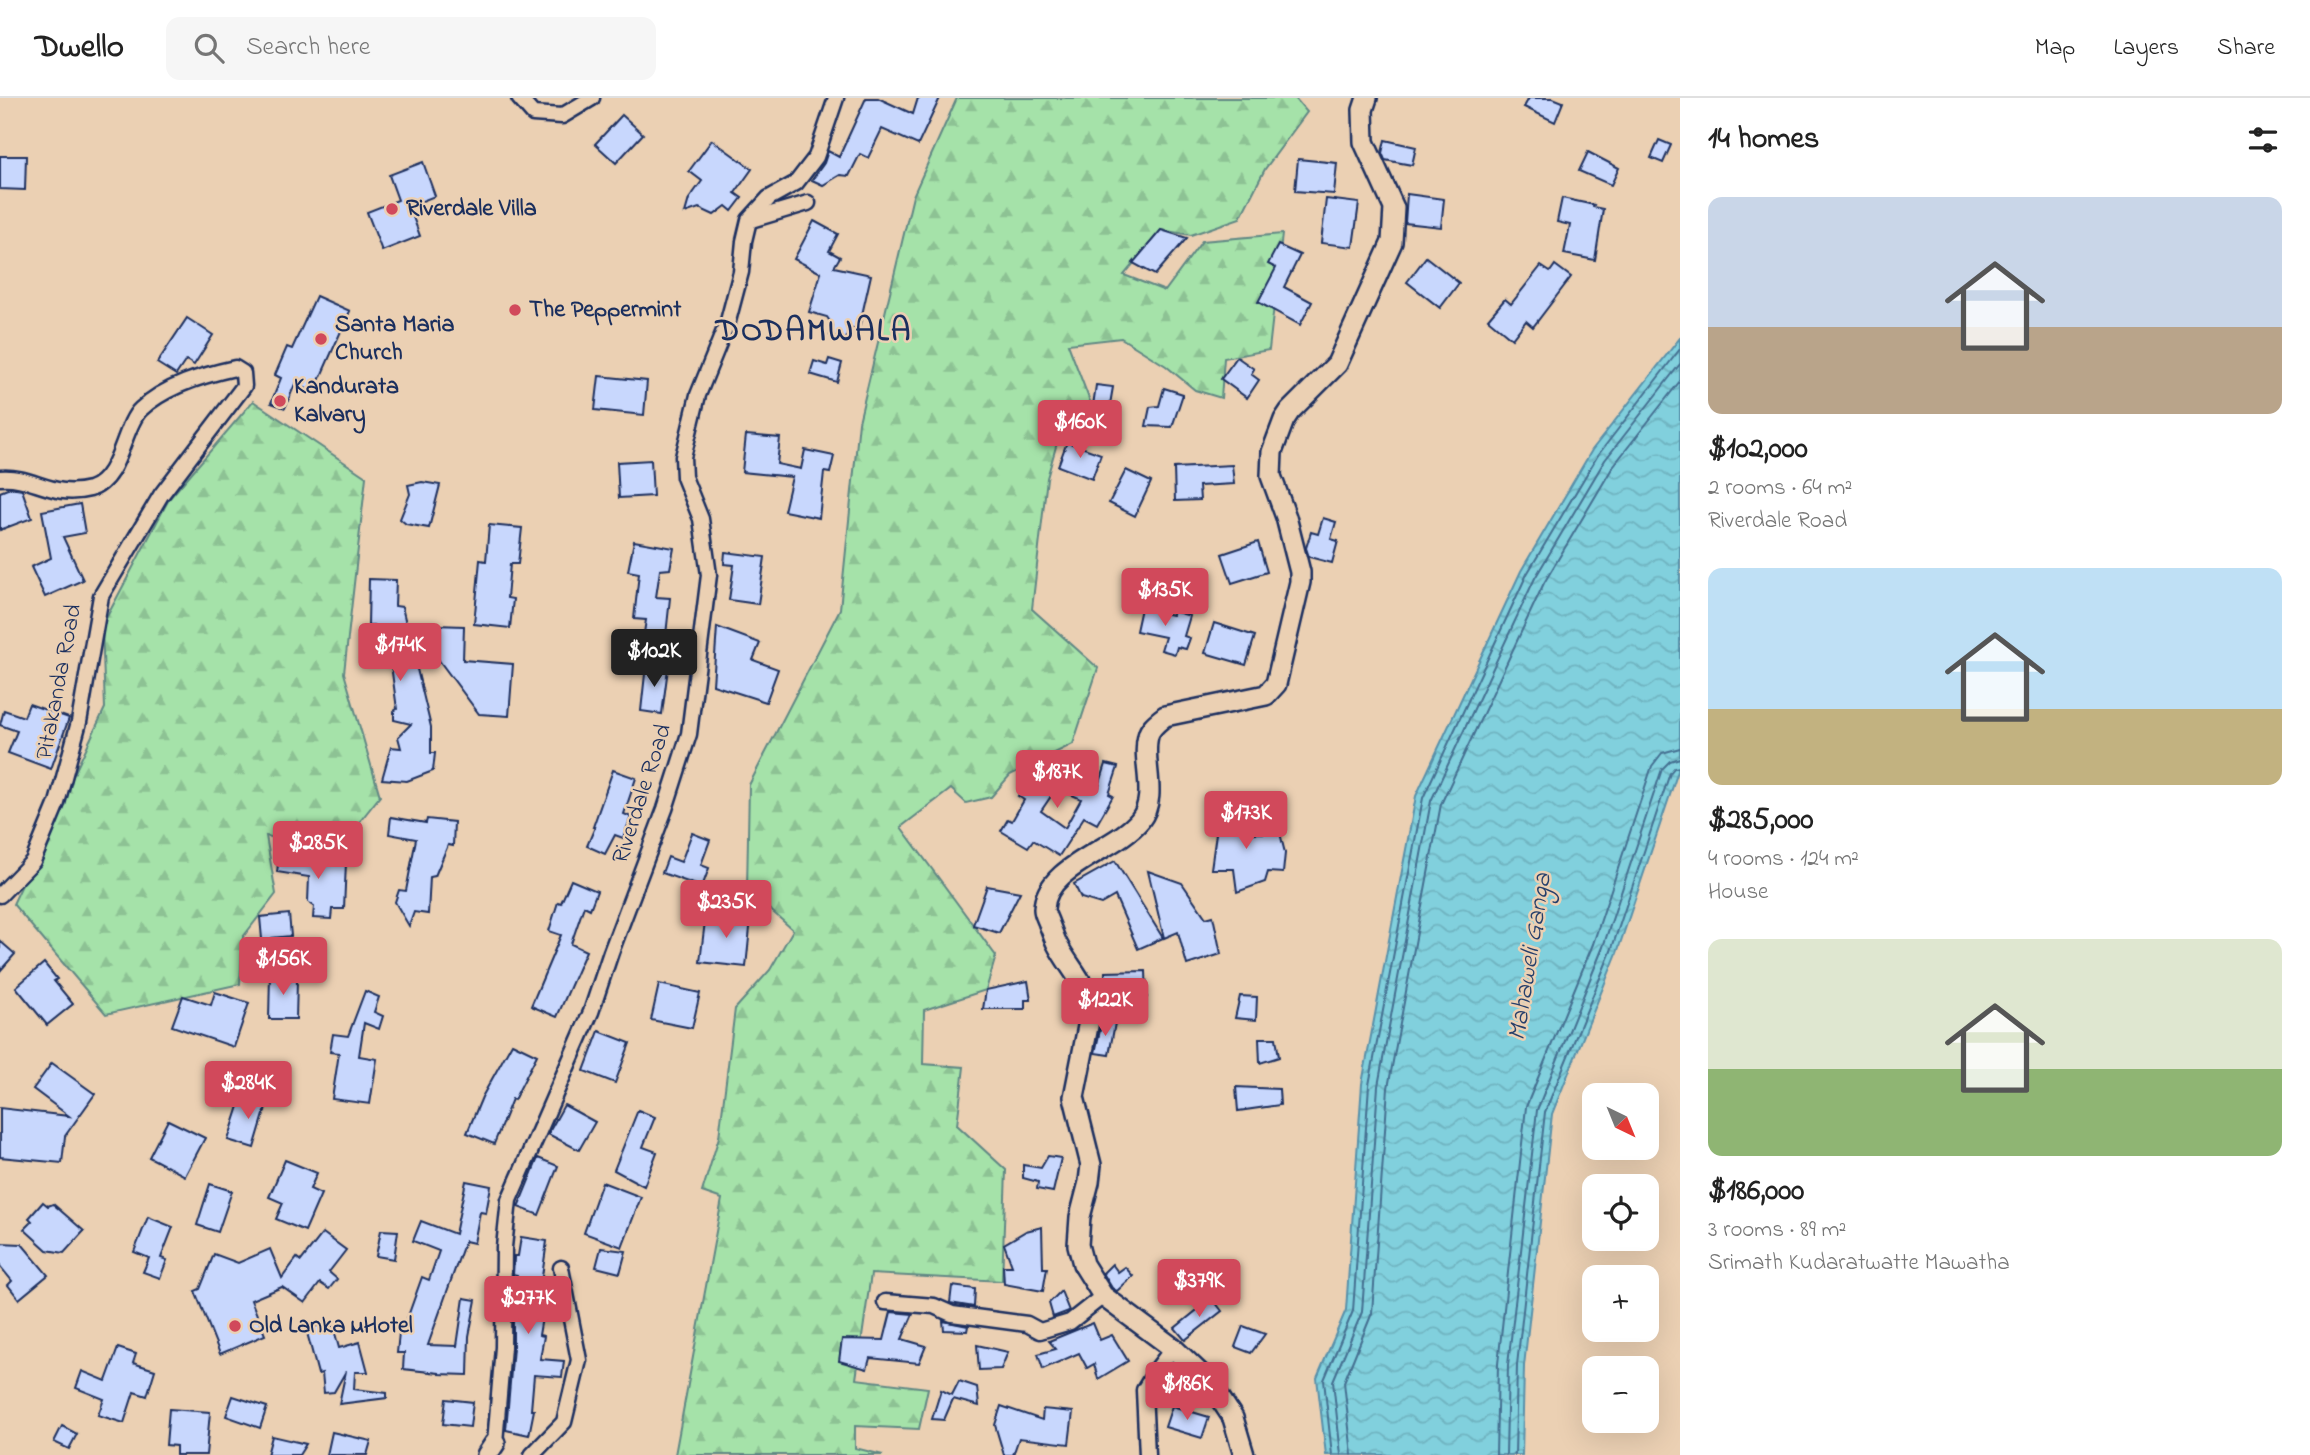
<!DOCTYPE html>
<html lang="en">
<head>
<meta charset="utf-8">
<style>
  body { margin:0; font-family:"Indie Flower",sans-serif; background:#f6f6f6; color:#222; height:100vh; display:flex; flex-direction:column; font-size:26px; white-space:nowrap }
  * { box-sizing:border-box; margin:0 }
  p { font-size:23px; color:#767676 }
  .icon { flex:none; width:38px; height:38px; fill:none; stroke:currentColor; stroke-width:2; stroke-linecap:round; stroke-linejoin:round }
  .map { position:relative; flex:1; overflow:hidden }
  .sheet { display:flex; flex-direction:column; background:#fff; width:630px }
  .sheet>* { flex:none }
  .needle { width:46px; rotate:137deg }
  .controls { position:absolute; left:1582px; top:985px; display:grid; gap:14px }
  .controls a { display:grid; place-items:center; width:77px; height:77px; border-radius:14px; background:#fff; box-shadow:0 7px 28px #0002; font-size:35px }
  .price { position:absolute; translate:-50% -60px; padding:0 16px; border-radius:7px; background:#d1495b; color:#fff; font-size:23px; line-height:46px; filter:drop-shadow(0 2px 4px #0008) }
  .price::after { content:''; position:absolute; left:50%; top:42px; width:21px; height:16px; margin-left:-10px; background:inherit; clip-path:polygon(0 0,100% 0,50% 100%) }
  .price.on { background:#222; color:#fff }
  ul { padding:0; list-style:none }
  li { display:grid; align-content:center; gap:14px; height:371px; padding:0 28px }
  li span { display:grid; place-items:center; height:217px; border-radius:14px; color:#555 }
  li>.icon { margin-inline-start:auto }
  span .icon { width:126px; height:126px; fill:#fffc; stroke-width:1 }
  li b { font-size:30px }
  h2 { display:flex; justify-content:space-between; align-items:center; height:84px; padding:0 28px; font-size:30px }
  header { display:flex; align-items:center; gap:42px; box-sizing:border-box; height:98px; padding:0 35px; background:#fff; border-bottom:2px solid #e0e0e0 }
  header strong { font-size:33px }
  nav { display:flex; gap:38px; margin-inline-start:auto; font-size:24px }
  .search { width:490px; height:63px; background:#f6f6f6; display:flex; align-items:center; gap:18px; box-sizing:border-box; padding:0 24px; border-radius:14px; color:#767676; font-size:26px }
  main { display:flex; flex:1; min-height:0 }
  .map>svg:first-child { display:block }
  .forest { fill:url(#forest-firs); stroke:#608884; stroke-width:2 }
  .water { fill:url(#water-waves); stroke:#5890aa; stroke-width:2 }
  .lines { fill:none; stroke-linecap:round; stroke-linejoin:round }
  .shore { stroke:#446f91; stroke-width:2 }
  .building { fill:#c8d7fd; stroke:#1b2f5e; stroke-width:2 }
  .street-casing { stroke:#1b2f5e; stroke-width:19 }
  .secondary-casing { stroke:#1b2f5e; stroke-width:24 }
  .street { stroke:#ebd0b3; stroke-width:14 }
  .secondary { stroke:#ebd0b3; stroke-width:19 }
  .poi-dot { fill:#d1495b; stroke:#ebd0b3; stroke-width:2.5 }
  .labels { text-anchor:middle; dominant-baseline:central; stroke-width:5; stroke-linejoin:round; paint-order:stroke }
  .poi-label { font-size:24px; font-weight:bold; fill:#1b2f5e; stroke:#ebd0b3; text-anchor:start }
  .street-label { font-size:24px; fill:#1b2f5e; stroke:#ebd0b3 }
  .water-label { font-size:26px; font-style:italic; fill:#253f6b; stroke:#ebd0b3 }
  .district-label { font-size:32px; font-weight:bold; letter-spacing:2px; fill:#1b2f5e; stroke:#ebd0b3 }
</style>
</head>
<body>
<header>
<strong>Dwello</strong>
<div class="search"><svg class="icon" aria-label="search" viewBox="0 0 24 24"><circle cx="10" cy="10" r="6"/><path d="M15 15l6 6"/></svg>Search here</div>
<nav><a>Map</a><a>Layers</a><a>Share</a></nav>
</header>
<main>
<div class="map">
<svg width="1680" height="1357" viewBox="0 0 1680 1357">
  <defs>
    <pattern id="forest-firs" width="22" height="20" patternUnits="userSpaceOnUse" patternTransform="scale(1.75)"><rect width="22" height="20" fill="#a5e2a9"/><path d="M5 1l3.5 6h-7zM16 11l3.5 6h-7z" fill="#8dc294"/></pattern>
    <pattern id="water-waves" width="16" height="10" patternUnits="userSpaceOnUse" patternTransform="scale(1.75)"><rect width="16" height="10" fill="#81d0dd"/><path d="M0 5q4-4 8 0t8 0" fill="none" stroke="#6fb3c0"/></pattern>
  </defs>
  <rect width="100%" height="100%" fill="#ebd0b3"/>
  <filter id="ink" filterUnits="userSpaceOnUse"><feTurbulence type="fractalNoise" baseFrequency=".0143" numOctaves="2"/><feDisplacementMap in="SourceGraphic" scale="14" xChannelSelector="R" yChannelSelector="G"/><feConvolveMatrix kernelMatrix="1 2 1 2 8 2 1 2 1" color-interpolation-filters="sRGB"/></filter>
  <g filter="url(#ink)">
    <g class="forest">
      <path d="M957,0H1295L1307,14L1265,71L1240,120L1191,137L1161,132L1124,177L1165,193L1202,143L1282,136L1269,252L1224,260L1221,300L1195,292L1166,268L1121,240L1068,246L1091,306L1061,331L1047,380L1032,511L1098,570L1073,646L1010,677L991,699L966,705L951,691L901,729L996,858L986,892L924,912L923,966L964,969L957,1027L1006,1072L1002,1183L871,1176L856,1281L928,1290L919,1331L855,1328V1350L883,1357H675L722,1101L702,1094L719,1039L735,911L770,872L793,832L747,791L749,687L840,511L859,324L913,98Z"/>
      <path d="M253,303L366,379L344,575L380,698L338,751L266,738L276,796L243,839L240,886L106,916L13,806L105,610L102,528L169,401Z"/>
    </g>
    <path class="water" d="M1680,240V667L1617,855L1552,1016L1524,1268L1522,1357H1326L1317,1280L1346,1212L1362,986L1416,698L1521,473L1592,352Z"/>
    <g class="lines">
      <g class="shore">
        <path d="M1332,1357L1324,1282L1353,1213L1369,987L1423,700L1527,476L1598,357L1680,251"/>
        <path d="M1341,1357L1333,1283L1362,1214L1378,988L1431,703L1535,480L1605,362L1680,266"/>
        <path d="M1352,1357L1344,1284L1372,1215L1388,990L1441,706L1544,485L1614,367L1680,283"/>
        <path d="M1496,1357L1498,1266L1526,1009L1593,846L1652,668L1662,655L1680,650"/>
        <path d="M1506,1357L1508,1267L1537,1012L1603,849L1662,671L1670,663L1680,660"/>
        <path d="M1515,1357L1517,1267L1545,1014L1611,853L1670,675L1674,670L1680,669"/>
      </g>
    </g>
    <g class="building">
      <path d="M866,0H878L913,16L918,0H940L918,47L882,31L868,60L860,56L849,78L840,77L823,87L812,82L824,65L828,53L839,59Z"/>
      <path d="M1529,0H1553L1563,4L1555,24L1524,9Z"/>
      <path d="M622,17L643,36L616,65L595,46Z"/>
      <path d="M712,42L752,71L735,95L742,100L732,113L726,108L714,117L699,110L685,115L689,101L702,83L689,73Z"/>
      <path d="M1385,42L1416,49L1412,67L1385,62L1382,55Z"/>
      <path d="M1659,42L1671,47L1663,65L1651,60Z"/>
      <path d="M1588,54L1619,70L1611,87L1579,73Z"/>
      <path d="M0,58H26L25,92L0,91Z"/>
      <path d="M1298,61L1337,65L1334,96L1295,93Z"/>
      <path d="M423,64L435,98L409,108L420,138L382,153L367,114L398,102L389,77Z"/>
      <path d="M1407,96L1444,101L1441,129L1405,125Z"/>
      <path d="M1562,100L1594,107L1593,109L1603,111L1595,162L1564,156L1570,127L1557,124Z"/>
      <path d="M1326,101L1359,105L1353,149L1321,145Z"/>
      <path d="M814,123L838,136L829,153L840,159L834,169L871,177L859,230L849,231L846,242L830,237L833,228L827,219L809,214L821,175L794,161Z"/>
      <path d="M1161,132L1187,140L1155,177L1133,165Z"/>
      <path d="M1278,147L1300,157L1284,189L1312,204L1300,227L1258,204L1276,170L1268,166Z"/>
      <path d="M1426,159L1459,185L1440,210L1407,184Z"/>
      <path d="M1555,167L1571,179L1533,229L1526,223L1512,241L1488,221L1505,201L1511,206L1541,168L1550,174Z"/>
      <path d="M316,198L350,213L314,294L295,286L285,310L271,305L281,280L275,277L287,249L292,251Z"/>
      <path d="M187,220L213,237L194,267L186,262L176,277L157,265Z"/>
      <path d="M1237,259L1254,271L1251,276L1259,282L1247,300L1221,281Z"/>
      <path d="M829,261L842,265L837,284L810,276L814,263L827,267Z"/>
      <path d="M599,278L647,283L644,317L595,312Z"/>
      <path d="M1096,287L1113,289L1106,330L1090,328Z"/>
      <path d="M1164,290L1183,296L1172,329L1146,328L1150,309L1159,308Z"/>
      <path d="M746,337L780,340L777,366L801,371L805,352L834,358L830,375L824,374L819,420L784,413L792,379L742,374Z"/>
      <path d="M1067,344L1101,356L1092,381L1058,368Z"/>
      <path d="M651,362L653,398L619,400L617,364Z"/>
      <path d="M1232,367L1234,386L1199,388L1200,402L1175,403L1174,370Z"/>
      <path d="M1126,372L1151,384L1135,418L1109,405Z"/>
      <path d="M422,384L440,387L429,430L406,426L400,421L410,396L408,387Z"/>
      <path d="M10,390L22,392L32,420L0,432V394Z"/>
      <path d="M80,406L85,435L63,439L83,482L45,499L31,469L51,460L42,413Z"/>
      <path d="M1323,420L1336,424L1331,441L1338,443L1332,465L1309,459L1306,450L1311,434L1318,436Z"/>
      <path d="M489,427L522,430L518,466H510L507,500L513,501L510,530L474,526L480,462L486,463Z"/>
      <path d="M634,443L674,450L670,471L660,472L656,499L670,500L666,537L644,535L646,522L634,521L639,475L628,473Z"/>
      <path d="M1258,444L1267,474L1232,485L1222,456Z"/>
      <path d="M725,454L765,459L758,506L729,502L734,467L724,466Z"/>
      <path d="M369,481L396,482L395,508L402,509L431,629V655H435L433,673L407,683L382,681L391,649L401,650L398,639L411,626L394,622V613L397,611L391,567L363,562L373,527H368Z"/>
      <path d="M1141,510L1172,517L1173,513L1190,518L1184,538L1190,540L1186,551L1177,549L1175,556L1161,552L1165,539L1136,533Z"/>
      <path d="M1214,525L1255,538L1246,567L1205,555Z"/>
      <path d="M435,527L464,528L463,562L513,566L509,618L479,616L435,557Z"/>
      <path d="M717,529L760,545L753,562L778,571L766,604L713,587Z"/>
      <path d="M646,567L668,570L662,616L641,613Z"/>
      <path d="M29,606L69,620L51,671L8,655L17,633L0,627L4,612L24,619Z"/>
      <path d="M1106,666L1118,669L1109,696L1113,698L1097,726L1084,719L1059,758L1033,742L1028,749L1001,733L1008,721L1012,723L1024,702L1018,698L1040,667L1062,682L1041,713L1065,730L1081,701L1070,696L1079,680L1098,691Z"/>
      <path d="M613,672L636,680L624,716L631,719L623,740L615,737L605,756L587,748L595,729H593Z"/>
      <path d="M1219,714L1248,717L1249,735H1280L1285,755L1283,775L1268,774L1265,784L1237,794L1234,771H1211Z"/>
      <path d="M391,719L426,725L427,721L454,724L453,748L448,747L435,778L430,779L428,816L414,814L409,828L395,804L399,792L406,793L416,741L389,736Z"/>
      <path d="M692,735L710,742L701,767L709,770L702,789L662,775L668,759L681,764Z"/>
      <path d="M280,752L303,755L302,762L346,764L344,811H332L331,821L313,820L314,808L308,804L309,779L277,774Z"/>
      <path d="M1115,763L1163,840L1138,851L1115,798L1101,806L1081,800L1074,786Z"/>
      <path d="M1148,773L1182,785L1206,820L1213,818L1221,856L1187,867L1178,834L1164,840Z"/>
      <path d="M571,782L597,793L590,811L584,808L571,846L586,853L557,919L531,908L561,837L549,833L558,804L561,805Z"/>
      <path d="M987,788L1020,794L999,835L973,827Z"/>
      <path d="M706,815L751,820L746,869L700,864Z"/>
      <path d="M289,816L291,838L272,840L264,863L260,819Z"/>
      <path d="M0,843L15,856L0,873Z"/>
      <path d="M44,865L57,881L54,883L73,906L47,927L16,889Z"/>
      <path d="M1146,873L1147,899L1110,900V891H1105V874Z"/>
      <path d="M270,876L290,877V882H297L296,921H269Z"/>
      <path d="M1028,883L1031,902H1025V911H983L986,892Z"/>
      <path d="M659,886L700,895L692,930L651,922Z"/>
      <path d="M365,893L379,899L374,914L383,918L379,931L364,925L359,958L377,961L370,1006L332,1001L339,955L330,954L333,936L348,938Z"/>
      <path d="M215,894L249,905L234,949L172,928L183,898L211,907Z"/>
      <path d="M1240,898L1257,899L1256,922L1235,920Z"/>
      <path d="M1102,923L1115,925L1109,957L1095,955Z"/>
      <path d="M599,933L630,945L615,985L584,973Z"/>
      <path d="M1259,940H1276L1279,959L1260,965Z"/>
      <path d="M512,945L537,957L514,1002L512,1001L494,1046L467,1035L482,999Z"/>
      <path d="M52,965L95,996L65,1038L62,1065L0,1059V1010L69,1018L33,991Z"/>
      <path d="M1236,989L1279,991L1280,1007L1238,1013Z"/>
      <path d="M243,996L268,1003L254,1050L228,1042Z"/>
      <path d="M564,1007L595,1024L579,1052L548,1036Z"/>
      <path d="M638,1012L655,1019L643,1049L657,1054L644,1088L614,1072Z"/>
      <path d="M168,1022L205,1040L185,1078L149,1059Z"/>
      <path d="M1048,1058L1061,1060L1053,1094L1037,1091L1038,1084L1023,1080V1067L1041,1070Z"/>
      <path d="M538,1060L558,1068L539,1117L518,1109Z"/>
      <path d="M285,1062L317,1075L310,1091L321,1096L305,1133L276,1121L283,1105L269,1099Z"/>
      <path d="M466,1083L491,1088L486,1115L480,1114L474,1145L465,1143L428,1247L457,1248L464,1200L476,1202L469,1238L468,1277L439,1276V1275L403,1271L404,1255H397L399,1235H402L422,1179L429,1182L439,1153L413,1143L421,1123L455,1136Z"/>
      <path d="M602,1084L641,1099L622,1149L584,1135Z"/>
      <path d="M210,1086L232,1093L218,1134L197,1127Z"/>
      <path d="M43,1104L48,1108L53,1106L84,1133L64,1155L47,1152L24,1131L32,1123L29,1120Z"/>
      <path d="M148,1119L173,1129L161,1160L167,1162L160,1180L143,1174L149,1160L134,1154Z"/>
      <path d="M1042,1129L1043,1170H1047L1043,1193L1004,1186L1003,1168H1012L1004,1146L1026,1133Z"/>
      <path d="M381,1132L398,1133L394,1161L376,1158Z"/>
      <path d="M323,1135L346,1152L329,1174L337,1181L329,1191L320,1185L305,1205L282,1189L251,1202L265,1237L220,1256L195,1193L200,1191L214,1156L238,1165L270,1151L282,1180L297,1160L301,1163Z"/>
      <path d="M521,1139L547,1143L538,1207L544,1208L539,1237L544,1238L540,1261L564,1263L562,1279L534,1277L531,1312H534L529,1337L506,1332L513,1249V1202L517,1178L513,1177L514,1160V1158H518Z"/>
      <path d="M0,1145L22,1146L48,1177L19,1201L8,1187L12,1183L0,1168Z"/>
      <path d="M601,1150L626,1153L620,1175L596,1169Z"/>
      <path d="M1112,1166L1118,1174L1125,1169L1133,1178L1117,1193L1112,1190L1103,1175Z"/>
      <path d="M952,1188L975,1191L974,1209L950,1205Z"/>
      <path d="M1061,1193L1069,1213L1053,1219L1049,1205Z"/>
      <path d="M1212,1200L1222,1213L1185,1242L1175,1230Z"/>
      <path d="M891,1214L913,1216L902,1241L926,1248L919,1265L870,1260L867,1271L839,1263L842,1241L884,1242Z"/>
      <path d="M943,1223L968,1228L967,1233L944,1232Z"/>
      <path d="M1093,1225L1100,1242L1112,1237L1128,1263L1098,1281L1094,1266L1087,1270L1079,1255L1043,1271L1038,1256L1056,1251L1049,1243Z"/>
      <path d="M324,1226L325,1230L333,1228L339,1250L360,1244L368,1274H355L354,1291L387,1295V1300L339,1306L346,1273L334,1294L324,1295L322,1275L318,1276L306,1231Z"/>
      <path d="M1243,1228L1265,1236L1251,1255L1235,1249Z"/>
      <path d="M977,1247L1008,1254L1001,1271L979,1272Z"/>
      <path d="M118,1250L136,1256L133,1265L155,1272L147,1298L134,1294L124,1325L98,1317L104,1301L76,1290L82,1273L106,1283Z"/>
      <path d="M959,1283L977,1289L979,1308L953,1301L944,1322L932,1321L941,1292L952,1297Z"/>
      <path d="M233,1298L267,1309L260,1330L226,1318Z"/>
      <path d="M446,1301L473,1304L470,1329L443,1326Z"/>
      <path d="M1001,1308L1042,1322L1043,1311L1073,1314L1069,1346L1019,1340L1013,1357H1004L995,1327Z"/>
      <path d="M1172,1308L1209,1319L1202,1340L1165,1329Z"/>
      <path d="M169,1311L210,1314L206,1357H176V1348L166,1347Z"/>
      <path d="M62,1328L77,1336L69,1351L54,1344Z"/>
      <path d="M332,1334L371,1343L367,1357H327Z"/>
      <path d="M272,1338L306,1346L299,1357H267Z"/>
    </g>
    <g class="lines">
      <defs>
        <g id="street">
          <path d="M519,0L533,16L562,18L592,0"/>
          <path d="M751,122L808,105"/>
          <path d="M0,380C33,377 51,401 90,391C121,382 123,327 141,311C165,288 203,277 235,270L243,275L244,288L161,397L101,498L79,624L57,705L33,763L0,797"/>
          <path d="M885,1204L934,1208L952,1216L1027,1226L1040,1233L1070,1224L1103,1198"/>
          <path d="M495,1345L503,1249L504,1149L509,1102L591,914L611,854L665,711L689,636L709,477L701,421L684,379L683,359L698,297L728,223L741,174L744,143L749,122L769,100L796,85L816,59L836,0"/>
          <path d="M532,1357L564,1324L579,1262L561,1170"/>
          <path d="M1147,1357L1144,1292L1157,1271L1173,1250"/>
        </g>
        <g id="secondary">
          <path d="M487,1357L495,1345"/>
          <path d="M1244,1357L1233,1320L1210,1285L1173,1250L1103,1198L1083,1166L1078,1147L1080,1119L1089,1084L1091,1067L1074,999L1091,913C1088,886 1069,870 1057,846C1054,840 1052,833 1049,826C1048,822 1044,816 1044,811C1045,768 1116,752 1140,722C1159,698 1141,664 1148,638C1150,629 1158,624 1165,618L1266,597L1276,586L1300,484V474L1286,419L1271,378L1272,354L1284,322L1290,313L1337,266L1392,144L1394,110L1364,44L1363,12L1367,0"/>
        </g>
      </defs>
      <use href="#street" class="street-casing"/>
      <use href="#secondary" class="secondary-casing"/>
      <use href="#street" class="street"/>
      <use href="#secondary" class="secondary"/>
    </g>
  </g>
  <g class="poi-dot">
    <circle cx="392" cy="111" r="7"/>
    <circle cx="515" cy="212" r="7"/>
    <circle cx="321" cy="241" r="7"/>
    <circle cx="280" cy="303" r="7"/>
    <circle cx="235" cy="1228" r="7"/>
  </g>
  <g class="labels">
    <g class="poi-label">
      <text x="406" y="111">Riverdale Villa</text>
      <text x="529" y="212">The Peppermint</text>
      <text x="335" y="227">Santa Maria<tspan x="335" dy="28">Church</tspan></text>
      <text x="294" y="289">Kandurata<tspan x="294" dy="28">Kalvary</tspan></text>
      <text x="249" y="1228">Old Lanka µHotel</text>
    </g>
    <g class="street-label">
      <text transform="translate(60 584) rotate(-79)">Pitakanda Road</text>
      <text transform="translate(643 696) rotate(-72)">Riverdale Road</text>
    </g>
    <g class="water-label">
      <text transform="translate(1531 859) rotate(-81)">Mahaweli Ganga</text>
    </g>
    <g class="district-label">
      <text x="814" y="234">DODAMWALA</text>
    </g>
  </g>
</svg>
<div class="controls">
<a><svg class="needle" viewBox="-14 -14 28 28"><path d="M0-13l5 13h-10z" fill="#e53935"/><path d="M0 13l5-13h-10z" fill="#767676"/></svg></a>
<a><svg class="icon" aria-label="locate" viewBox="0 0 24 24"><circle cx="12" cy="12" r="6"/><path d="M12 2v4M12 18v4M2 12h4M18 12h4"/></svg></a>
<a>+</a>
<a>−</a>
</div>
<b class="price" style="left:1080px;top:362px">$160K</b>
<b class="price" style="left:1165px;top:530px">$135K</b>
<b class="price" style="left:400px;top:585px">$174K</b>
<b class="price on" style="left:654px;top:591px">$102K</b>
<b class="price" style="left:1057px;top:712px">$187K</b>
<b class="price" style="left:1246px;top:753px">$173K</b>
<b class="price" style="left:318px;top:783px">$285K</b>
<b class="price" style="left:726px;top:842px">$235K</b>
<b class="price" style="left:283px;top:899px">$156K</b>
<b class="price" style="left:1105px;top:940px">$122K</b>
<b class="price" style="left:248px;top:1023px">$284K</b>
<b class="price" style="left:1199px;top:1221px">$379K</b>
<b class="price" style="left:528px;top:1238px">$277K</b>
<b class="price" style="left:1187px;top:1324px">$186K</b>
</div>
<section class="sheet">
<h2>14 homes<svg class="icon" aria-label="filters" viewBox="0 0 24 24"><path d="M4 7h16M4 17h16"/><circle cx="9" cy="7" r="2"/><circle cx="15" cy="17" r="2"/></svg></h2>
<ul>
<li><span style="background:linear-gradient(#c9d6e8 60%,#b9a48a 0)"><svg class="icon" aria-label="home" viewBox="0 0 24 24"><path d="M3 11l9-7 9 7M6 9v11h12V9"/></svg></span><div><b>$102,000</b><p>2 rooms · 64 m²</p><p>Riverdale Road</p></div></li>
<li><span style="background:linear-gradient(#bfe0f5 65%,#c2b280 0)"><svg class="icon" aria-label="home" viewBox="0 0 24 24"><path d="M3 11l9-7 9 7M6 9v11h12V9"/></svg></span><div><b>$285,000</b><p>4 rooms · 124 m²</p><p>House</p></div></li>
<li><span style="background:linear-gradient(#dfe7d0 60%,#8fb573 0)"><svg class="icon" aria-label="home" viewBox="0 0 24 24"><path d="M3 11l9-7 9 7M6 9v11h12V9"/></svg></span><div><b>$186,000</b><p>3 rooms · 89 m²</p><p>Srimath Kudaratwatte Mawatha</p></div></li>
</ul>
</section>
</main>
</body>
</html>
